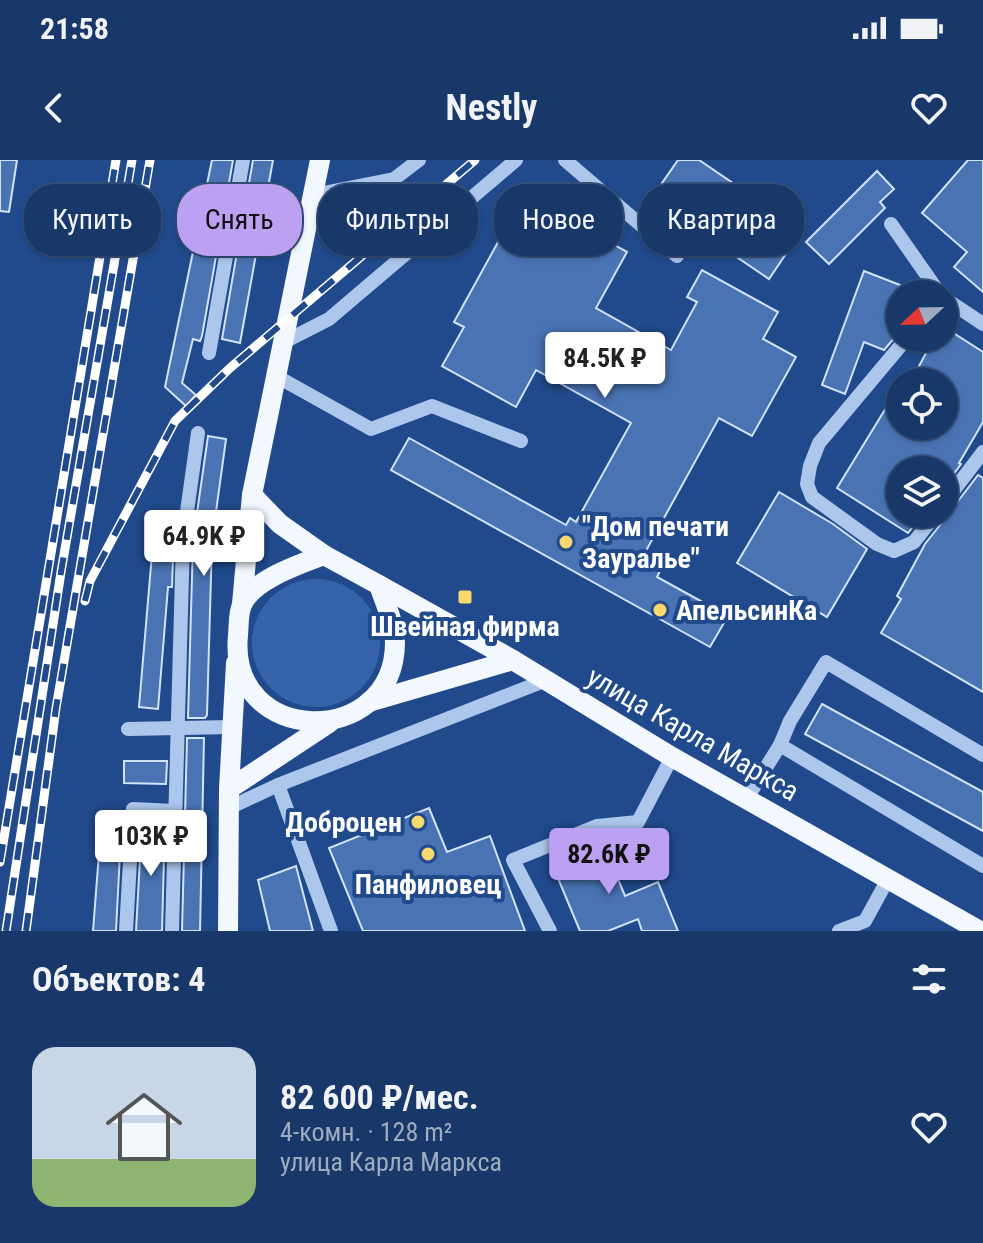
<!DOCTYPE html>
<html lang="ru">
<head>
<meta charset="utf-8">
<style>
  body { margin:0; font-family:"Roboto Condensed",sans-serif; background:#254371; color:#f1f3f6; height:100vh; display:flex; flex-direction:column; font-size:30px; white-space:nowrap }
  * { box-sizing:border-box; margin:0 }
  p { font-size:26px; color:#9facc0 }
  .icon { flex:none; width:44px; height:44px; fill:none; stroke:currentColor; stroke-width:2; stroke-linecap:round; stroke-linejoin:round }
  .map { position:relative; height:771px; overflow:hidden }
  .side { display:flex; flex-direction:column; background:#183869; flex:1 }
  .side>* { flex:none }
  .guide { position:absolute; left:24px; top:24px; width:936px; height:72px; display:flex; gap:16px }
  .needle { width:52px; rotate:248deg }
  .buttons { position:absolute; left:886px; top:120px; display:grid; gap:16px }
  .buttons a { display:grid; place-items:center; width:72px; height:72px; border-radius:50%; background:#183869; box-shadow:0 2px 6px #0004,0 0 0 2px #36527d; font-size:40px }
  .price { position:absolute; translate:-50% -68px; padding:0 18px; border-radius:8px; background:#fff; color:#222; font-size:26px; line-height:52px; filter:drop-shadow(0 2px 4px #0008) }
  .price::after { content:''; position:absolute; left:50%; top:48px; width:24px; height:18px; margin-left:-12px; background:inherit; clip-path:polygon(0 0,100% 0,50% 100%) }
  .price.current { background:#bca0f2; color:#111 }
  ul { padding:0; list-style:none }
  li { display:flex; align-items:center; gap:24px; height:200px; padding:0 32px }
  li+li { border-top:2px solid #36527d }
  li span { display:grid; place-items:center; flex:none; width:224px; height:160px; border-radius:24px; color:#555 }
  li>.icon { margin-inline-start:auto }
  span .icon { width:96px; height:96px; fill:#fffc; stroke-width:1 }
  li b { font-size:34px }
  h2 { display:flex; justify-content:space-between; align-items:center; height:96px; padding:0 32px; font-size:34px }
  .pill { padding:0 28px; border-radius:32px; background:#183869; box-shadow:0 2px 6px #0004,0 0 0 2px #36527d; font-size:28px; line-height:72px }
  .pill.current { background:#bca0f2; color:#111 }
  .status { display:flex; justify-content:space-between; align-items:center; height:56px; padding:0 40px; background:#183869; direction:ltr }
  .status svg { height:22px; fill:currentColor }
  header { display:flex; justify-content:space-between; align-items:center; height:104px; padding:0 32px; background:#183869; font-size:36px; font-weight:700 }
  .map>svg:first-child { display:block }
  .green { fill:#3463a9 }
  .building { fill:#4973b3; stroke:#d2e2f9; stroke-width:2 }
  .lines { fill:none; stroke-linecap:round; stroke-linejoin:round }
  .minor { stroke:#adc7ec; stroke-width:14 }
  .major { stroke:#f3f7fe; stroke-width:20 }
  .rail-casing { stroke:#fff; stroke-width:9 }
  .rail { stroke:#204a8c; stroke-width:6; stroke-dasharray:18; stroke-linecap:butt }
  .poi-dot { fill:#f9d86e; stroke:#204a8c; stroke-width:3 }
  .labels { text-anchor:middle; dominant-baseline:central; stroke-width:8; stroke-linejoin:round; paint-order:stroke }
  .poi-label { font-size:28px; font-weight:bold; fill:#fff; stroke:#204a8c; text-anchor:start }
  .street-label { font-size:28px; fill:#fff; stroke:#204a8c }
</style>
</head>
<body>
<div class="status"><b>21:58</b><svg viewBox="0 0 49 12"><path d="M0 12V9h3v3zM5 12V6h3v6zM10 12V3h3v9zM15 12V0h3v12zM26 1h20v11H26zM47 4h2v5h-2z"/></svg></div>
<header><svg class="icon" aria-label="back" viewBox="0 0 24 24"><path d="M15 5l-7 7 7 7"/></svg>Nestly<svg class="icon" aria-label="heart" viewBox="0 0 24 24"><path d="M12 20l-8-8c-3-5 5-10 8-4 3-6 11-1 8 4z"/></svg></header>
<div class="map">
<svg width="983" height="771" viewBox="0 0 983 771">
  <rect width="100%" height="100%" fill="#204a8c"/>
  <circle class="green" cx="316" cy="483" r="64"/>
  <g class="building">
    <path d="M0,0H17L9,52L0,51Z"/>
    <path d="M212,0H233L202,176L200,181L193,179L182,223L196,235L186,246L165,227Z"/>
    <path d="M253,0H273L240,183L222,179Z"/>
    <path d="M678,0H699L802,70L769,119L682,60L693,44L662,23Z"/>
    <path d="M968,0H983V132L954,107L967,92L922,53Z"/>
    <path d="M877,11L894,29L880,42L885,48L829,104L806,82Z"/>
    <path d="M524,35L627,92L596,148L671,190L697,142L687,137L702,110L778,152L763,179L796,197L752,276L719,258L642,398L661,409L657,417L728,456L710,487L391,310L409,278L566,365L570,358L576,362L631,263L536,210L516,247L442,206L464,167L454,162Z"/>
    <path d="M864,111L900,125V166L897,175L884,190L864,182L845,234L822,225Z"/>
    <path d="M944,167L983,192V262L959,303L961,304L944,327V310H900V354H923L908,373L837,328L900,225V266H944V222H940L918,208L934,178H944Z"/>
    <path d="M208,276L226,279L212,381L207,555L205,558H188L193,381Z"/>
    <path d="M978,315L983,318V532L881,473L901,439L897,436L925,384L944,360L946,353L952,349Z"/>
    <path d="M779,332L833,364L867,389L827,457L737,403Z"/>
    <path d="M154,370L174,371L172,427H168L158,549L139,547Z"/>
    <path d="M822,544L983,632V671L805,574Z"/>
    <path d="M187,578H204L200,771H182Z"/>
    <path d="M124,601H167L166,624L124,623Z"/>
    <path d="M429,648L447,692L490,676L525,771H363L329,688Z"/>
    <path d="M102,654L122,655L116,771H93Z"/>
    <path d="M142,662L165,663L162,771H136Z"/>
    <path d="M603,683L625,736L658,722L678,771H642L638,759L608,771H580L552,704Z"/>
    <path d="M296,706L313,771H270L258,720Z"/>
  </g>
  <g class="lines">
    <g class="minor">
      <path d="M565,0L677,96"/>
      <path d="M313,35L394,19L419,0"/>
      <path d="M891,64L940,134"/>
      <path d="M944,138L983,164"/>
      <path d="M907,178L819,283L810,306L807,324L812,337L877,384L894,391L914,382L936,354"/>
      <path d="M282,183L329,159L516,0"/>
      <path d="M209,193L243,0"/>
      <path d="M276,216L371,269L432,246L521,281"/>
      <path d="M944,343L983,292"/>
      <path d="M128,569L232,567"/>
      <path d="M780,585L790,561L826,502L983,595"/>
      <path d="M278,625L331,771"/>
      <path d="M747,638L780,585L983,706"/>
      <path d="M229,648L278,625L544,521"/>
      <path d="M126,771L133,649L174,651"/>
      <path d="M172,771L183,380L198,273"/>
      <path d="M550,771L513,700L597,666L638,662L672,597"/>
      <path d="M839,771L865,761L888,719"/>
    </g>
    <g class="major">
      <path d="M252,335L280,364L324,395"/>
      <path d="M324,395L379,425C385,443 395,464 395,483C394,590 227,587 238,475C239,466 238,453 242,445C252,420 300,404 324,395Z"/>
      <path d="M379,425L513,500L672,597L980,771"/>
      <path d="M242,444L252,335L320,0"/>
      <path d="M369,542L513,500"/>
      <path d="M229,629L329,563"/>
      <path d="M228,771L229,629L236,503"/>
    </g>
    <defs>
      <g id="rail">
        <path d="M85,441L90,421L175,261L230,208L475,0"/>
        <path d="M0,702L116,0"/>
        <path d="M6,771L61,412L132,0"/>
        <path d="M26,771L56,548L150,0"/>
      </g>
    </defs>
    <use href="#rail" class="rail-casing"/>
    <use href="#rail" class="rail"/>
  </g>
  <g class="poi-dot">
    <circle cx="566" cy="382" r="8"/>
    <rect x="457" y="429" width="16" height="16" rx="4"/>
    <circle cx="660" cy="450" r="8"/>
    <circle cx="418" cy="662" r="8"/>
    <circle cx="428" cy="694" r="8"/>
  </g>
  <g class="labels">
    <g class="poi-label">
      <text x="582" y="366">"Дом печати<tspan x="582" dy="32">Зауралье"</tspan></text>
      <text x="676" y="450">АпельсинКа</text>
      <text x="465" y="466" text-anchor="middle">Швейная фирма</text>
      <text x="402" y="662" text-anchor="end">Доброцен</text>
      <text x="428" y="724" text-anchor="middle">Панфиловец</text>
    </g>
    <g class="street-label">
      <text transform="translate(693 574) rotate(30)">улица Карла Маркса</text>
    </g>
  </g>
</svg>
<div class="buttons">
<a><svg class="needle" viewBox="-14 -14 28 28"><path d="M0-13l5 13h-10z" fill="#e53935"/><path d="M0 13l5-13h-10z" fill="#9facc0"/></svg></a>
<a><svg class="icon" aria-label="locate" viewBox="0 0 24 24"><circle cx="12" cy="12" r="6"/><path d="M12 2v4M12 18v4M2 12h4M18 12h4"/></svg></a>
<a><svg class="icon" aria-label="layers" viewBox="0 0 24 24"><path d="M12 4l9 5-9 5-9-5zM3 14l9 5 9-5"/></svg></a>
</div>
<b class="price" style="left:605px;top:240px">84.5K ₽</b>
<b class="price" style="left:204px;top:418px">64.9K ₽</b>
<b class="price" style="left:151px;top:718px">103K ₽</b>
<b class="price current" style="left:609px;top:736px">82.6K ₽</b>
<div class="guide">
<a class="pill">Купить</a>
<a class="pill current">Снять</a>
<a class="pill">Фильтры</a>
<a class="pill">Новое</a>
<a class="pill">Квартира</a>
</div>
</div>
<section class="side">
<h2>Объектов: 4<svg class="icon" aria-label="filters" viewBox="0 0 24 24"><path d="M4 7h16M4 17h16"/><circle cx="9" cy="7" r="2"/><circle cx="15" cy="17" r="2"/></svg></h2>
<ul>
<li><span style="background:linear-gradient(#c9d6e8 70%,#8fb573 0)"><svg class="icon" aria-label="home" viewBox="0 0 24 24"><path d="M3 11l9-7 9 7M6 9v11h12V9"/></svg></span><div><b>82 600 ₽/мес.</b><p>4-комн. · 128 m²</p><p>улица Карла Маркса</p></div><svg class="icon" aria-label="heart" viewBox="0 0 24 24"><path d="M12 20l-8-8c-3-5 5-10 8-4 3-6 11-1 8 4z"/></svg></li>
</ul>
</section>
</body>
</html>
